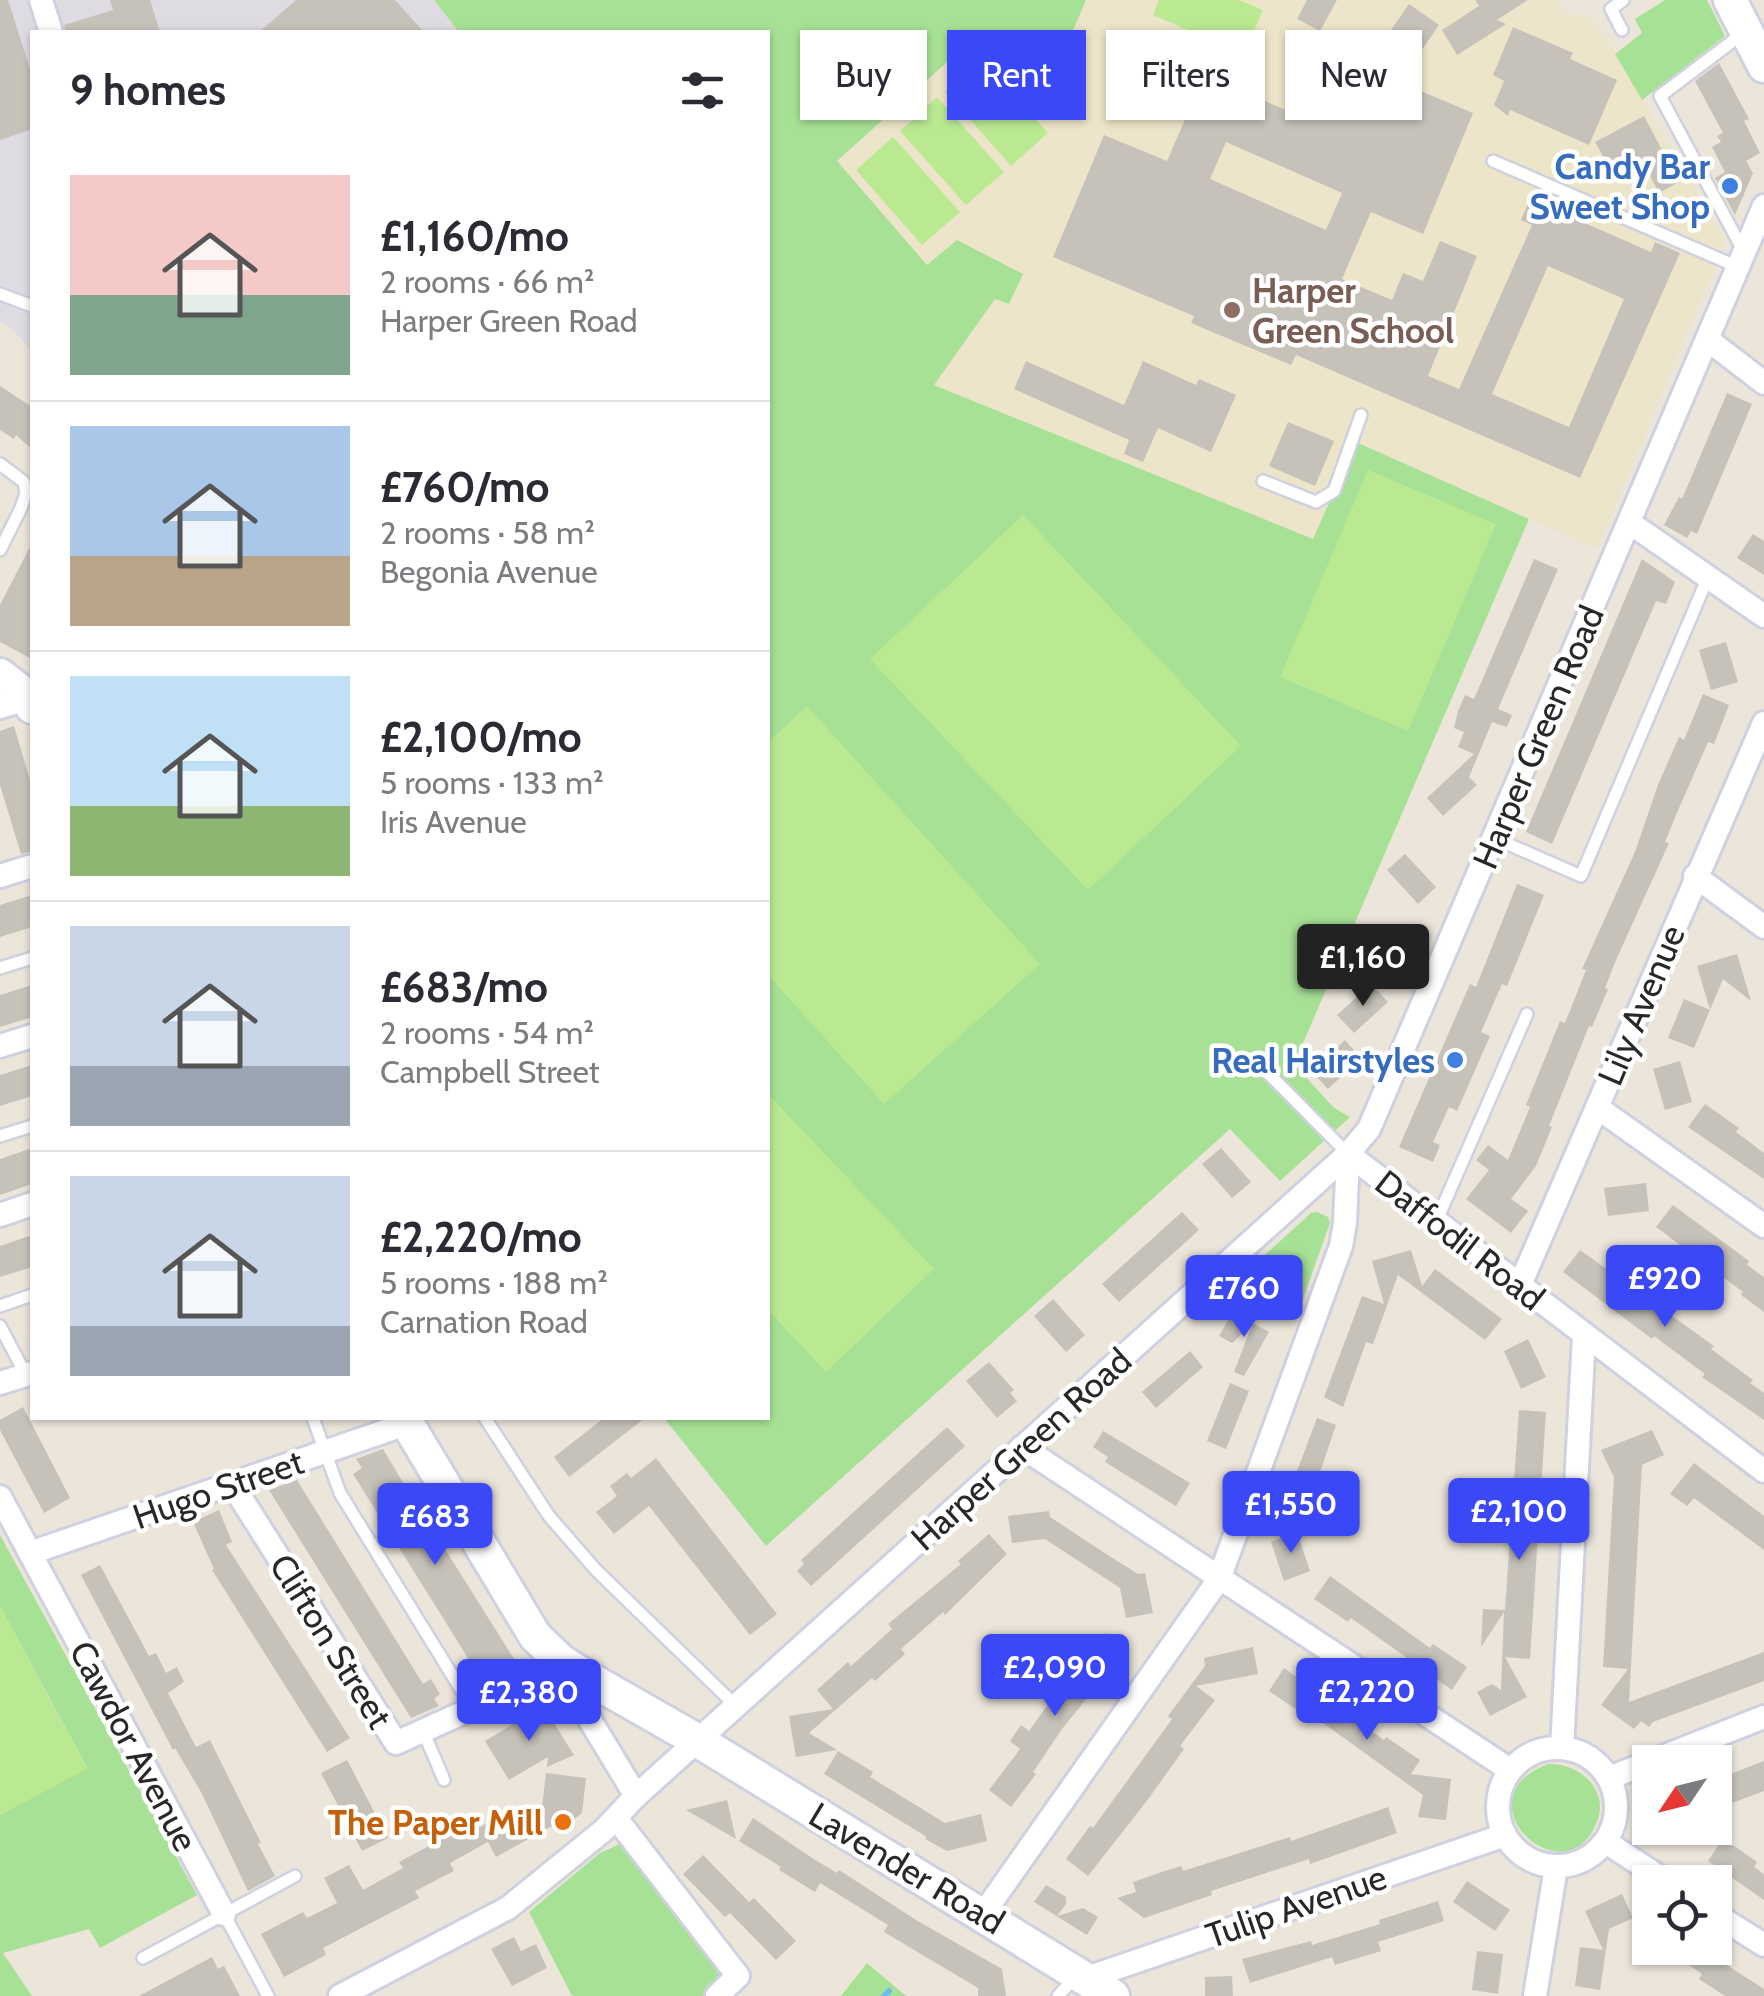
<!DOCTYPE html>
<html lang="en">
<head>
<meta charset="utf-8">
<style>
  body { margin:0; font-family:Cabin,sans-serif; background:#f2f2f3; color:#2b2b33; height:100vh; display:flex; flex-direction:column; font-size:38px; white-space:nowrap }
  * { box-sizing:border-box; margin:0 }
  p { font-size:32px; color:#7c7c81 }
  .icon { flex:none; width:55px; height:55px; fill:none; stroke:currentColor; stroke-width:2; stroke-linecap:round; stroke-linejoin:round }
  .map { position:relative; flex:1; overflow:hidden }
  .side { position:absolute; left:30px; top:30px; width:740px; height:1390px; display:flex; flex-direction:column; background:#fff; border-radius:0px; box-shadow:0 2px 8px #0004 }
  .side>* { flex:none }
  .top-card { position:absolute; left:800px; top:30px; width:812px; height:90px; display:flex; gap:20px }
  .needle { width:65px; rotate:235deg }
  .fabs { position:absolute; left:1632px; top:1745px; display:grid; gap:20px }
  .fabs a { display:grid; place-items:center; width:100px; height:100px; border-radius:0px; background:#fff; box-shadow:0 2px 8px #0004; font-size:50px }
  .price { position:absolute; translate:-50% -85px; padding:0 22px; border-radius:10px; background:#3b48f7; color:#fff; font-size:32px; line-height:65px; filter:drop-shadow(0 2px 5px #0008) }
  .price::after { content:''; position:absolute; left:50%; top:60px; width:30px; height:22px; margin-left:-15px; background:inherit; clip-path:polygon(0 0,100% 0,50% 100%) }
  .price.selected { background:#222; color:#fff }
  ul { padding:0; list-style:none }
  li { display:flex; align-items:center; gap:30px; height:250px; padding:0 40px }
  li+li { border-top:2px solid #e1e1e2 }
  li span { display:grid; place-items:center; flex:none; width:280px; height:200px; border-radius:0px; color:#555 }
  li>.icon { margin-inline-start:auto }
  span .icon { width:120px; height:120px; fill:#fffc; stroke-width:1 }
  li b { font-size:42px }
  h2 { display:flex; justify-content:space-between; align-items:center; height:120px; padding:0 40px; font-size:42px }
  .chip { padding:0 35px; border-radius:0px; background:#fff; box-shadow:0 2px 8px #0004; font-size:35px; line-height:90px }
  .chip.selected { background:#3b48f7; color:#fff }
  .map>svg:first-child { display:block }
  .industrial { fill:#dedbe3 }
  .education { fill:#ede5c9 }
  .green { fill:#a7e196 }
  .pitch { fill:#bae992 }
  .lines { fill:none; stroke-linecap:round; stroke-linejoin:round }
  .stream { stroke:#6dbcec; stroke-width:6 }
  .building { fill:#c6c2ba; fill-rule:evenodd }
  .lane-casing { stroke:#cfd1e1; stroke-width:16 }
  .street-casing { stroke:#cfd1e1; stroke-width:28 }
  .secondary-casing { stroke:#cfd1e1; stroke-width:38 }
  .lane { stroke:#fff; stroke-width:11 }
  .street { stroke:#fff; stroke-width:22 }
  .secondary { stroke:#fff; stroke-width:32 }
  .shop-dot { fill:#3f7fe0; stroke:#fff; stroke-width:4 }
  .education-dot { fill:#8d6e63; stroke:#fff; stroke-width:4 }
  .food-dot { fill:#e8710a; stroke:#fff; stroke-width:4 }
  .labels { text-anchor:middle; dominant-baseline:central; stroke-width:9; stroke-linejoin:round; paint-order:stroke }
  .shop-label { font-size:35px; font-weight:bold; fill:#366cbe; stroke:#fff; text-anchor:end }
  .education-label { font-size:35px; font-weight:bold; fill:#785e54; stroke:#fff; text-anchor:start }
  .street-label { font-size:35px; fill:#282828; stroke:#fff }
  .food-label { font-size:35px; font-weight:bold; fill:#c56008; stroke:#fff; text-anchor:end }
</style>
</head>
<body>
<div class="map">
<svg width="1764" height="1996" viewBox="0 0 1764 1996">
  <rect width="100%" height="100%" fill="#ebe5da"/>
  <path class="industrial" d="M0,0H434L459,32H32V351L13,330L0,321Z"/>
  <path class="education" d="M434,0H1557L1568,16L1583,13L1606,38L1725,241L1597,549L1357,442L1314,539L934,385L768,32H459Z"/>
  <g class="green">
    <path d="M434,0H1086L1044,98L1036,105L976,36L837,161L927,265L957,240L1023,274L1009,304L995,299L934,385L1313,539L1356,442L1529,519L1294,1064L1334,1108L1350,1117L1280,1181L1230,1129L766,1546L664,1418H768V32H459Z"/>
    <path d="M1665,0H1707L1725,36L1642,100L1615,54L1642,33L1635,19Z"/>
    <path d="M1317,1212L1328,1217L1330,1223L1295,1321L1234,1283L1311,1213Z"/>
    <path d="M0,1535L197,1895L100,1948L89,1929L3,1953L32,1996H0V1815L87,1768L0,1606Z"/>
    <path d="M1548,1764C1580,1763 1611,1790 1596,1824C1564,1900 1456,1799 1548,1764Z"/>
    <path d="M622,1843L718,1969L720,1979L707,1996H572L529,1912L600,1853Z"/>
    <path d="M867,1963L906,1996H841Z"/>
  </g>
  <g class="pitch">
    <path d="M1159,0H1239L1263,10L1244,54L1153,15Z"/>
    <path d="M982,58L1048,133L1011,166L945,91Z"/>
    <path d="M937,97L1004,172L966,205L900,131Z"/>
    <path d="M893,137L960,212L922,245L856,170Z"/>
    <path d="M1368,470L1496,524L1408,731L1280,677Z"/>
    <path d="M1023,515L1241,746L1088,890L870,659Z"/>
    <path d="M807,706L1040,964L884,1104L768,975V742Z"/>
    <path d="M768,1094L934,1269L826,1372L768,1310Z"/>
    <path d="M0,1606L87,1769L0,1815Z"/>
  </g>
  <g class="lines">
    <path class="stream" d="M884,1996L889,1991"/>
  </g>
  <g class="building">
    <path d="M0,0H8L32,75V129L0,140Z"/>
    <path d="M110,0H150L160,32H66L64,25L113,10Z"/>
    <path d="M296,0H395L424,32H259Z"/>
    <path d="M1307,0H1337L1320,31L1297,19Z"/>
    <path d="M1475,0H1528L1497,20L1506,24L1457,55L1442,30L1479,6Z"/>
    <path d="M1409,4L1439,25L1419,54L1389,33Z"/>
    <path d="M1513,27L1573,53L1570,59L1617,80L1589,145L1510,110L1508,116L1494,105L1504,81L1493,75Z"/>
    <path d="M1314,46L1473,113L1423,234L1371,212L1342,279L1392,300L1403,273L1423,281L1440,241L1477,256L1428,376L1459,389L1532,225L1521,220L1530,199L1651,252L1655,242L1680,253L1580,478L1296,355L1291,365L1191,323L1194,316L1053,257L1104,135L1167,161L1210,62L1255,81L1250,94L1285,110ZM1226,142L1342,193L1326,230L1210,179ZM1548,266L1624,299L1569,427L1492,394Z"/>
    <path d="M1719,63L1749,119L1744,121L1760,153L1746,161L1753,173L1735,215L1715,178L1725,172L1712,147L1721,142L1717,136L1723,133L1695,81Z"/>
    <path d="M1644,116L1679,182L1659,193L1643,162L1615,177L1595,142Z"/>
    <path d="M1026,361L1124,405L1143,361L1196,385L1199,379L1236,395L1211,452L1158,428L1143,462L1124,454L1129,440L1014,389Z"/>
    <path d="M0,386L32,407V449L16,435L14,439L0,430Z"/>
    <path d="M1727,393L1752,404L1697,534L1691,531L1687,538L1664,525L1679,497L1682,499Z"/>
    <path d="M1288,422L1334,441L1315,486L1269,466Z"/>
    <path d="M1753,534L1764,541V575L1737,558Z"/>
    <path d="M32,543V659L0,642V605Z"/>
    <path d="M1534,559L1558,569L1498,709L1512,715L1507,727L1492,722L1469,777L1477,785L1443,816L1427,798L1474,754L1458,747L1464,732L1454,728L1458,711L1465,695L1474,699Z"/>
    <path d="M1642,559L1675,582L1666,604L1656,601L1552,844L1526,832Z"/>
    <path d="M1726,642L1738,682L1711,690L1699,650Z"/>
    <path d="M1703,694L1729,705L1714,744L1708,742L1676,815L1665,842L1669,843L1616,960L1605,988L1608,989L1592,1027L1589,1026L1549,1126L1552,1127L1536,1166L1511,1199L1528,1211L1511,1233L1466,1199L1489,1170L1476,1160L1488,1145L1508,1160L1530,1107L1526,1105L1560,1021L1565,1023L1575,998L1586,970L1582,969L1635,852L1658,785L1679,737L1684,740Z"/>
    <path d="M14,726L32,787V851L21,854L0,785V731Z"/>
    <path d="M1405,854L1436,887L1418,904L1387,870Z"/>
    <path d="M1517,884L1544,895L1507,986L1502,984L1481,1032L1490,1036L1457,1111L1449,1107L1433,1142L1440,1145L1433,1162L1399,1147L1470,984L1476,987Z"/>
    <path d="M32,895V927L0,937V905Z"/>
    <path d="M1394,925L1411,944L1378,975L1361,957Z"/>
    <path d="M1737,954L1751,1001L1723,979L1694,1048L1668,1038L1684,999L1710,1010L1697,966Z"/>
    <path d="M1371,984L1388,1002L1354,1033L1337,1015Z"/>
    <path d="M32,985V1017L0,1027V995Z"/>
    <path d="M1345,1040L1361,1058L1328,1089L1311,1071Z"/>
    <path d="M1680,1061L1692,1102L1665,1110L1653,1069Z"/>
    <path d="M32,1065V1096L0,1106V1075Z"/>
    <path d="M1705,1104L1739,1128L1736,1132L1764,1153V1179L1688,1127Z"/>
    <path d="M32,1148V1184L0,1195V1159Z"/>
    <path d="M1221,1148L1251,1182L1232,1198L1202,1164Z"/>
    <path d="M1646,1183L1649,1211L1608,1216L1604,1188Z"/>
    <path d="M1673,1205L1749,1261L1747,1265L1764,1277V1312L1741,1295L1743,1292L1656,1227Z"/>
    <path d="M1182,1212L1199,1230L1119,1302L1102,1284Z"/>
    <path d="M32,1235V1267L0,1277V1246Z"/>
    <path d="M1411,1250L1422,1286L1435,1269L1502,1319L1485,1340L1398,1275L1373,1344L1366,1342L1343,1407L1324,1397L1362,1296L1384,1304L1372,1261Z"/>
    <path d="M1580,1250L1714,1346L1711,1349L1753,1380L1750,1383L1764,1393V1420L1702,1377L1705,1374L1654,1336L1652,1339L1563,1272Z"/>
    <path d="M1053,1299L1085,1335L1066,1352L1034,1316Z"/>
    <path d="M1233,1312L1269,1332L1244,1376L1234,1372L1252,1325L1232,1343L1219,1336Z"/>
    <path d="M1528,1339L1546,1377L1521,1389L1504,1351Z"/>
    <path d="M1190,1351L1203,1367L1156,1408L1142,1392Z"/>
    <path d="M989,1362L1014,1390L1010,1393L1017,1401L997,1418L966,1381Z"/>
    <path d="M1230,1383L1249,1391L1226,1449L1207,1441Z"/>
    <path d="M23,1407L70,1498L44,1513L0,1430V1420Z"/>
    <path d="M1519,1410L1546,1412L1530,1659L1505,1657L1527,1697L1490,1716L1477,1692L1492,1684L1501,1690L1504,1612L1481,1647L1483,1609L1505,1610Z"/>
    <path d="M604,1418H645L569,1477L554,1457Z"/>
    <path d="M1317,1418L1336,1425L1317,1481L1323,1483L1307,1522L1282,1511Z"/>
    <path d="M947,1427L965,1446L811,1586L797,1571L804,1564L801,1560Z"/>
    <path d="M1652,1430L1664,1455L1642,1465L1629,1702L1764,1652V1681L1653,1722L1649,1727L1641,1721L1634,1729L1601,1705L1628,1669L1603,1667L1614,1477L1601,1450Z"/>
    <path d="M1103,1431L1190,1483L1176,1506L1105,1462L1108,1457L1093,1447Z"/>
    <path d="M383,1449L399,1476L521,1670L495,1682L492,1676L483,1682L353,1474L362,1468L356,1459Z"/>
    <path d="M656,1458L777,1614L750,1635L649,1506L614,1534L596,1512L617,1496L610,1486L627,1473L631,1478Z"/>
    <path d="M1694,1463L1764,1516V1550L1694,1498L1687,1506L1670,1494Z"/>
    <path d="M297,1480L423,1684L431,1679L440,1694L434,1699L439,1706L411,1718L269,1490Z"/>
    <path d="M219,1510L232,1542L226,1545L350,1738L327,1752L212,1570L214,1569L193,1522Z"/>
    <path d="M1049,1511L1050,1517L1100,1550L1138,1574L1145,1573L1153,1613L1126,1618L1120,1588L1045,1539L1012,1543L1008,1516Z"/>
    <path d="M1297,1532L1310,1571L1284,1581L1271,1542Z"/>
    <path d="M989,1534L1007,1554L945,1615L943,1612L901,1649L905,1654L875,1681L872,1678L809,1733L837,1750L796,1757L789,1716L833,1709L817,1690L848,1662L851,1666L892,1629L888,1624L961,1564L958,1561Z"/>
    <path d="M100,1565L149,1656L156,1653L166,1673L177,1667L184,1682L168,1693L196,1747L210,1740L261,1843L258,1844L275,1876L248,1891L201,1792L175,1748L173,1750L81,1575Z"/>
    <path d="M1330,1576L1430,1648L1433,1644L1467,1667L1452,1690L1351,1618L1348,1622L1314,1599Z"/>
    <path d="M1105,1633L1127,1649L1062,1729L1033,1772L1036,1774L1011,1807L989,1790L1020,1749L1010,1741L1021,1725L1029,1731L1072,1671L1075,1673Z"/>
    <path d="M1253,1647L1258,1674L1196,1686L1215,1700L1180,1746L1184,1749L1149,1798L1088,1876L1066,1859L1090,1826L1093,1828L1172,1719L1168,1716L1205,1666L1204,1658Z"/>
    <path d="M1284,1668L1384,1740L1386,1737L1420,1760L1411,1774L1451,1779L1446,1820L1418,1817L1423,1795L1305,1710L1303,1714L1269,1691Z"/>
    <path d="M543,1706L574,1755L547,1767L548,1757L509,1780L485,1741Z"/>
    <path d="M838,1751L873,1772L870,1777L945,1823L981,1814L987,1841L947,1851L925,1839L927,1837L824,1774Z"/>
    <path d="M347,1760L388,1838L362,1851L321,1773Z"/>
    <path d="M1764,1761V1791L1724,1806L1715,1780Z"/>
    <path d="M546,1773L586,1778L582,1813L560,1830L556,1824L539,1833Z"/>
    <path d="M727,1800L736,1839L686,1810L707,1805Z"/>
    <path d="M518,1806L534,1836L496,1857L488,1842L450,1863L454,1871L415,1891L419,1898L323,1948L326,1955L284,1977L261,1934L303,1912L307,1918L337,1903L324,1878L349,1865L363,1890L403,1868L399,1862L438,1841L435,1836L448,1830L446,1826L472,1813L480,1827Z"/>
    <path d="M1388,1807L1397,1833L1310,1864L1309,1859L1211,1891L1212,1895L1144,1918L1117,1898L1136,1892L1133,1882L1162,1872L1181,1866L1183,1871L1290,1837L1291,1841Z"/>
    <path d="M753,1818L812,1858L837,1873L839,1870L916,1920L1002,1969L1006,1996H978V1988L884,1932L888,1925L820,1883L815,1892L779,1870L781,1867L739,1841Z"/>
    <path d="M1723,1838L1757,1862L1754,1867L1764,1874V1900L1708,1861Z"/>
    <path d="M703,1855L749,1902L754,1898L796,1941L776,1960L730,1913L725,1917L683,1874Z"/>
    <path d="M1467,1881L1510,1910L1495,1931L1453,1902Z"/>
    <path d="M1046,1885L1066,1897V1904L1057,1916L1083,1908L1098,1917L1087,1935L1034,1902Z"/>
    <path d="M1622,1894L1633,1918L1609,1929L1600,1990L1575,1986L1580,1947L1603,1950L1585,1911Z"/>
    <path d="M1438,1901L1444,1921L1378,1942L1381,1951L1335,1965L1332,1957L1250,1983L1242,1959L1311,1941L1312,1945L1380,1924L1379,1920Z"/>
    <path d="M514,1937L521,1951L536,1944L547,1968L512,1986L491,1949Z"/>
    <path d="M1664,1948H1700L1764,1989V1996H1725L1699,1979L1702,1974Z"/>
    <path d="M1477,1951L1503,1954L1498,1994L1472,1990Z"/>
    <path d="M212,1957L218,1969L224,1966L240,1996H139Z"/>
    <path d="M1232,1976L1233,1996H1205V1977Z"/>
  </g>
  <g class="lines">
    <defs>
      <g id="lane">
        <path d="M1622,30L1611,9L1623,0"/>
        <path d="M1742,34L1660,96L1744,252"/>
        <path d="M1493,161L1738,267"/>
        <path d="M0,294L32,306"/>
        <path d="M0,464L24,482L26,493L21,508L0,550"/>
        <path d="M1263,481L1316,502L1334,491L1361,415"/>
        <path d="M1494,838L1581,876L1708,577"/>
        <path d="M0,968L32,958"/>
        <path d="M1266,1071L1348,1154"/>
        <path d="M0,1136L32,1126"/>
        <path d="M1436,1222L1527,1014"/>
        <path d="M0,1306L32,1295"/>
        <path d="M0,1326L26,1375"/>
        <path d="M313,1418L340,1493L473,1709"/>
        <path d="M485,1418L549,1516L596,1570L737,1707"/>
        <path d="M423,1731L444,1780"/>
        <path d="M224,1914L268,1996"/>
        <path d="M143,1958L295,1876"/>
        <path d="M1058,1996L1076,1976"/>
      </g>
      <g id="street">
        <path d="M41,0L51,32"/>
        <path d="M1707,339L1764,383"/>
        <path d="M1630,523L1764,616"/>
        <path d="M0,707L28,699"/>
        <path d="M0,876L32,866"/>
        <path d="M1695,876L1764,927"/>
        <path d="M0,1046L32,1036"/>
        <path d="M1598,1108L1764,1226"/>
        <path d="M1348,1154L1764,1471"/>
        <path d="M0,1215L32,1204"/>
        <path d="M1519,1287L1764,723"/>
        <path d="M0,1383L32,1373"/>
        <path d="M1022,1447L1510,1770"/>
        <path d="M232,1484L396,1743L535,1680L561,1661"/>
        <path d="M0,1497L224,1914"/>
        <path d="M30,1553L406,1424"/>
        <path d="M588,1678L586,1709L590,1720L636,1796"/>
        <circle cx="1557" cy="1807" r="59"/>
        <path d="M1562,1748L1584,1336"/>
        <path d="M1609,1778L1764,1717"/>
        <path d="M616,1818L738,1976L717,1996"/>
        <path d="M1606,1842L1667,1882"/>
        <path d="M983,1914L1219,1579L1341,1246L1345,1223L1348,1154"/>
        <path d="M1715,1914L1764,1945"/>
        <path d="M1087,1978L1505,1835"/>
        <path d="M340,1996L508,1908L604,1830L636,1796L1348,1154L1369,1129L1764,206"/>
        <path d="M1535,1996L1556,1867"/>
      </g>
      <g id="secondary">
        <path d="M1730,0L1764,66"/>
        <path d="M0,675L23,693L32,707"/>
        <path d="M404,1418L535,1636L561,1661L588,1678L700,1742L1113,1996"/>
      </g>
    </defs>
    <use href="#lane" class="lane-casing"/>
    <use href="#street" class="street-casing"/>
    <use href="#secondary" class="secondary-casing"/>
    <use href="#lane" class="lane"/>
    <use href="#street" class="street"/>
    <use href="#secondary" class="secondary"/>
  </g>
  <g class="shop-dot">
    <circle cx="1730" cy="186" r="10"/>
    <circle cx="1455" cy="1060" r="10"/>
  </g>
  <circle class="education-dot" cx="1232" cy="310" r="10"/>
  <circle class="food-dot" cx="563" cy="1822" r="10"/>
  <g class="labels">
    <g class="shop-label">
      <text x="1710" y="166">Candy Bar<tspan x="1710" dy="40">Sweet Shop</tspan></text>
      <text x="1435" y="1060">Real Hairstyles</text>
    </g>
    <g class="education-label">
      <text x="1252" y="290">Harper<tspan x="1252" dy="40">Green School</tspan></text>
    </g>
    <g class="street-label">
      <text transform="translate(1538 737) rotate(-67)">Harper Green Road</text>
      <text transform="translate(1641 1005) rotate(-67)">Lily Avenue</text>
      <text transform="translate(1460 1240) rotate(38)">Daffodil Road</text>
      <text transform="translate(1021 1449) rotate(-42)">Harper Green Road</text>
      <text transform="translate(218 1489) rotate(-19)">Hugo Street</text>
      <text transform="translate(331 1641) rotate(58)">Clifton Street</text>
      <text transform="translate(134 1746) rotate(62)">Cawdor Avenue</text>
      <text transform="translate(907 1868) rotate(31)">Lavender Road</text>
      <text transform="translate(1296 1906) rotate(-19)">Tulip Avenue</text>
    </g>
    <g class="food-label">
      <text x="543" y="1822">The Paper Mill</text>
    </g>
  </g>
</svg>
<div class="fabs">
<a><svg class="needle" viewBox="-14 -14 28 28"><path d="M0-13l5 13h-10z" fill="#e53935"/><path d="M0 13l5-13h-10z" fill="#7c7c81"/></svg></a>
<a><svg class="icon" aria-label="locate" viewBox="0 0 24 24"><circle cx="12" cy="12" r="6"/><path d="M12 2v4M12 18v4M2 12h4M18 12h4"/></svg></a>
</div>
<b class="price selected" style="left:1363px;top:1009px">£1,160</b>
<b class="price" style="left:1665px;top:1330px">£920</b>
<b class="price" style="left:1244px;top:1340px">£760</b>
<b class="price" style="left:1291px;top:1556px">£1,550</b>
<b class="price" style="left:1519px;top:1563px">£2,100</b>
<b class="price" style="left:435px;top:1568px">£683</b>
<b class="price" style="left:1055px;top:1719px">£2,090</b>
<b class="price" style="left:1367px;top:1743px">£2,220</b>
<b class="price" style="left:529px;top:1744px">£2,380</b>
<div class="top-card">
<a class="chip">Buy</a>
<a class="chip selected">Rent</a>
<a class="chip">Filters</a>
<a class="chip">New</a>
</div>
<section class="side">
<h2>9 homes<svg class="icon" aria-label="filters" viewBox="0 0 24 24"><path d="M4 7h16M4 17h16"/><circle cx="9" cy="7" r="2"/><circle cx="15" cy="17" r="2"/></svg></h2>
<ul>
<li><span style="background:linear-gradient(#f6c9c9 60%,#7fa58c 0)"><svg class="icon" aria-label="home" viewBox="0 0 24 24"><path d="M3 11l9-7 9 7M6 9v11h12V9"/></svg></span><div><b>£1,160/mo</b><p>2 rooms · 66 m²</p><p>Harper Green Road</p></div></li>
<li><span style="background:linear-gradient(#a9c7e8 65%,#b9a48a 0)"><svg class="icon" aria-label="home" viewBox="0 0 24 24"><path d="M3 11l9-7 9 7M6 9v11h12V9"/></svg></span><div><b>£760/mo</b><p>2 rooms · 58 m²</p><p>Begonia Avenue</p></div></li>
<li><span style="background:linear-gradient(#bfe0f5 65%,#8fb573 0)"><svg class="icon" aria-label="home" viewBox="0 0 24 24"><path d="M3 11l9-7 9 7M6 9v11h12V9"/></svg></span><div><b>£2,100/mo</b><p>5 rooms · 133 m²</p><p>Iris Avenue</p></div></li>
<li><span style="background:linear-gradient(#c9d6e8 70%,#9aa5b1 0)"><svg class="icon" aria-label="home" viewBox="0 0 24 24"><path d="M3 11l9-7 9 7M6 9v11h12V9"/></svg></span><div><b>£683/mo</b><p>2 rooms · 54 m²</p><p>Campbell Street</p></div></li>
<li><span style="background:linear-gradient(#c9d6e8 75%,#9aa5b1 0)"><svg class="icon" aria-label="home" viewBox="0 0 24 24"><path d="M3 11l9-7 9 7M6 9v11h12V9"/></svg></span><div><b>£2,220/mo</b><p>5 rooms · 188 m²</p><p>Carnation Road</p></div></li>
</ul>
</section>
</div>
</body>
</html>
